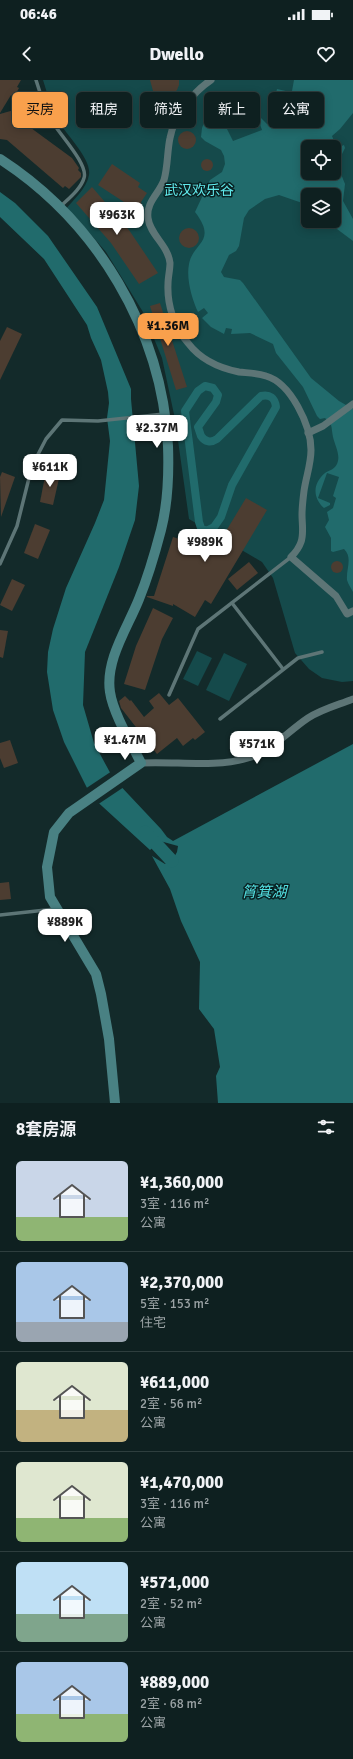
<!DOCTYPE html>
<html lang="zh">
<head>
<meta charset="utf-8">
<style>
  body { margin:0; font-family:Signika,"Noto Sans SC",sans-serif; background:#1c2d2d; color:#f1f3f6; height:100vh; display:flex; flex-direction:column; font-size:15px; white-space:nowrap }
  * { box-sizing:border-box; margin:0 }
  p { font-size:13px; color:#9ba3a5 }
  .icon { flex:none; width:22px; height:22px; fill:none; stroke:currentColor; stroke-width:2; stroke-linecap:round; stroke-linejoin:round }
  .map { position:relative; height:1023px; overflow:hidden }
  .panel { display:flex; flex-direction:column; background:#0e2020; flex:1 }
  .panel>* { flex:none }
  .hud { position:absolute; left:12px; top:12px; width:329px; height:36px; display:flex; gap:8px }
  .buttons { position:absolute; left:301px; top:60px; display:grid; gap:8px }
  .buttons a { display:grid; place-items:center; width:40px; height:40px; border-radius:6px; background:#0e2020; box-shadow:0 2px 10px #0003,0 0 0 1px #2e3e3e; font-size:20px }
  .price { position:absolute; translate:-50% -34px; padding:0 9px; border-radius:8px; background:#fff; color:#222; font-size:13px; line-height:26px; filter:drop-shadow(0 1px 2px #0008) }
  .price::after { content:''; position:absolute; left:50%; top:24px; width:12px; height:9px; margin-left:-6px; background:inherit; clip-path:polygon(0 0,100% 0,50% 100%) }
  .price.current { background:#f9a04c; color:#111 }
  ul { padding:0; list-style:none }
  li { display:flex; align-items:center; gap:12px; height:100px; padding:0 16px }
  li+li { border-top:1px solid #2e3e3e }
  li span { display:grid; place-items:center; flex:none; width:112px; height:80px; border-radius:6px; color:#555 }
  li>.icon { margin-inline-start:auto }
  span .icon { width:48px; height:48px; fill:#fffc; stroke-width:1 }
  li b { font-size:17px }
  h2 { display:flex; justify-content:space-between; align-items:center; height:48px; padding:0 16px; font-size:17px }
  .pill { padding:0 14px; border-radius:6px; background:#0e2020; box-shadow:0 2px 10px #0003,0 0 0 1px #2e3e3e; font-size:14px; line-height:36px }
  .pill.current { background:#f9a04c; color:#111 }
  .status { display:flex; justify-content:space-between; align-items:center; height:28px; padding:0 20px; background:#0e2020; direction:ltr }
  .status svg { height:11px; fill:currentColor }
  header { display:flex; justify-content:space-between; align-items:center; height:52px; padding:0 16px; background:#0e2020; font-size:18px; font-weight:800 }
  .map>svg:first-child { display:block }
  .green { fill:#154a4b; fill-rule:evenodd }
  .water { fill:#216b6c; fill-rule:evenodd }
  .pier { fill:#132a2a }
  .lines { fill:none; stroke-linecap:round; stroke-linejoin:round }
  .canal { stroke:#216b6c; stroke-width:8 }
  .river { stroke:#216b6c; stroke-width:13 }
  .building { fill:#4c3d31 }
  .lane { stroke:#5d7576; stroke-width:3.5 }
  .street { stroke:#5d7576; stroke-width:7 }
  .secondary { stroke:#498183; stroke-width:10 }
  .labels { text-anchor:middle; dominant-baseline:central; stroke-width:3; stroke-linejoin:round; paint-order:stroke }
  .park-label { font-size:14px; fill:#61eaec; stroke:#092021 }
  .water-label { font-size:15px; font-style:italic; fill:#53dfe1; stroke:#092021 }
</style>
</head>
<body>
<div class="status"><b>06:46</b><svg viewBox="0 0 49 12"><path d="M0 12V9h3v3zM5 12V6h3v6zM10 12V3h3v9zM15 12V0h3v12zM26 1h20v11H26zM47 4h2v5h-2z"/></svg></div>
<header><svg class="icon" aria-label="back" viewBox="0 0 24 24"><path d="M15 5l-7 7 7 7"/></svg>Dwello<svg class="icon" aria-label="heart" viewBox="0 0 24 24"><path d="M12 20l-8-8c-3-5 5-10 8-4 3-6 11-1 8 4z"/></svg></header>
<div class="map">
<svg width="353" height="1023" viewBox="0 0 353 1023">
  <rect width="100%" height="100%" fill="#132a2a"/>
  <g class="green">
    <path d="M43,0H353V601L342,602L322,598L309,589L295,573L273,498L262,482L189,439L175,339L162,278L143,232L106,172L80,142L65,130C73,120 87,108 89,95C92,79 66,55 58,40C52,27 47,14 43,0ZM308,67H334V93H308ZM308,115H334V141H308Z"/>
    <path d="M197,571L212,578L198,606L183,599Z"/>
    <path d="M224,573L247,584L229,621L206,610Z"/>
  </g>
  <g class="water">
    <path d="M294,0H353V33L340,49L332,56L337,68L344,65L345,68L337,84L345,104L343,121L353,139V161L337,149L332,141H334V115H308V125L279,115L265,119L249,130L244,138L239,166L236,171L229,175L221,192L224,197L240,200L243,203L311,298L339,321L353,329V512C351,508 348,504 347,500C346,488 353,478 344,469L333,472L331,471V458L325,447L329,440L327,432L333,428L336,418L333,416L339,397L327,393L318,418L330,423V425L324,428C313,418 312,404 325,393C329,390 334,390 337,384C341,375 335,366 333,357C332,353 332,348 331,345C329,342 327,340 325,338L320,339L317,336L303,307L276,273L273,264L250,253L231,254L232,249L226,248L224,254L211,247L202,238L208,233L204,228L198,232C192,219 186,199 189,184C193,162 218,162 195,132L210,100L222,92L225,84L224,76L221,70L205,61L201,57L202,48L205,40L208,46L225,45L233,61L262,50L256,33L267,44L286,29L274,15V12L276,13L277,9L290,12L292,11ZM308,67H334V93H308Z"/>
    <path d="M0,112L15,123L48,156L97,227L131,309V319L139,406L135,440L119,487L85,572L83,625L94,663L113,698L161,749L167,757L173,761L353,664V1023H218L216,996L220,987L214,949L199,929L200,882L181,841L170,809L152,776L165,784L172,781L177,772L178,766L160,761L150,770L91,716L64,662L53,630L47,592L48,572L53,549L66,508L95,443L104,420L110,361L107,338L109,323L108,312L101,280L91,258L87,245L44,179L0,137Z"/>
  </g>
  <path class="pier" d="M112,691L124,707L97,725L90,718L85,709Z"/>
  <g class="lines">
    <path class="canal" d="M205,306L213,308L218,315L216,322L198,347L201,356C205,362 211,363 217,359L261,316C270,314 275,318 276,327L232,405L221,437L214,447L206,451L201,448L199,442L185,331L198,311Z"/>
    <path class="river" d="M145,752L172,781"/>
  </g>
  <g class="building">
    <path d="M0,0H21L17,7L19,8L14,17L11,15L0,33Z"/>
    <path d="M150,0H179V5L177,10L172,15L161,17L153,11Z"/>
    <path d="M21,28L25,30L33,44L31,48L72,78L79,88L78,90L81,93V97L69,109L65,106L63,108L7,60L0,59V34Z"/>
    <circle cx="187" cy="60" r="9"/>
    <circle cx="207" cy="85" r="6"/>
    <path d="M112,84L140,103L138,107L147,113L141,122L143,129L138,135L133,136L127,133V124L98,105Z"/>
    <path d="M92,107L129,150L158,193L139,204L111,163L76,123Z"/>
    <circle cx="189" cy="158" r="10"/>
    <path d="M160,223L187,307L176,310L150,226Z"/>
    <path d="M7,247L22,254L0,300V261Z"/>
    <path d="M46,391L60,394L53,425L40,422Z"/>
    <path d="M2,392L15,397L1,437L0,397Z"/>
    <path d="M246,418L267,430L211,524L205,520L195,537L173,524V526L147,517V516H154L173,457L192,463L194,459L217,466Z"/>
    <path d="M35,444L50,450L38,479L24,473Z"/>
    <circle cx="337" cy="487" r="6"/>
    <path d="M249,482L258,493L237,510L228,499Z"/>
    <path d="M12,499L25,505L12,531L0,525Z"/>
    <path d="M153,528L173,538L162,559L145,610L124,604L136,566Z"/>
    <path d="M0,550L8,551L3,578L0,577Z"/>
    <path d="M159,613L169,625L178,618L205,652L195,660L193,658L183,666L177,658L157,674L121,628L119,621L125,616L130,621L131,620L144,637L154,628L149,621Z"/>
    <path d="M10,660L18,683L4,688L0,678V663Z"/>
    <path d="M9,802L11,819L0,820V803Z"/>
  </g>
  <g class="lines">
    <g class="lane">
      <path d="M36,0C40,13 44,26 50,38C57,52 89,84 84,98C81,109 68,119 60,127"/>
      <path d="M0,484L17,446L32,386L46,359L62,340L98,341L164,334"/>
      <path d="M232,523L283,589"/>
      <path d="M169,615L198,549L291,477"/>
      <path d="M220,639L298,578L322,572"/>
      <path d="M0,835L55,829"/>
    </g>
    <g class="street">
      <path d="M211,0C193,12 174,36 170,58C167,72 168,86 164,100C159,114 146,122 148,138C150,155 168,165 170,183C170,190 168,197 168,204C167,225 174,247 188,263C200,279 219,288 239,292C248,293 257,293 266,296C291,303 311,346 311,370C311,384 306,397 304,411C303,419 302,427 302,435C302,444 304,454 301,462C299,468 295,473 291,477L336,516L347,534L353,531"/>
      <path d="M308,353L323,346L353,324"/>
      <path d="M141,683C176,681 214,688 248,678C272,671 287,652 308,638C322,629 338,625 353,619"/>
    </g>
    <path class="secondary" d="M0,79C97,142 162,250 168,366C169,394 168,423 161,450C155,473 148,497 139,519C128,547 105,580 110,612C113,633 131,663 141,683L69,733L54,752L47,787L50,817L96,894L101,914L109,959L115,1023"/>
  </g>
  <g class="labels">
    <g class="park-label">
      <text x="199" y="110">武汉欢乐谷</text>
    </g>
    <g class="water-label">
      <text x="264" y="812">筲箕湖</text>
    </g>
  </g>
</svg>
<div class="buttons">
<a><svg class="icon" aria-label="locate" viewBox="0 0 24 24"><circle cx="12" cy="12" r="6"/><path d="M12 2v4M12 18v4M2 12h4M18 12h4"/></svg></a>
<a><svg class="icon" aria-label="layers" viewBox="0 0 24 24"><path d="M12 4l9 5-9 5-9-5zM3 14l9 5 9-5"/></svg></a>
</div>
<b class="price" style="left:117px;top:156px">¥963K</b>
<b class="price current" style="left:168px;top:267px">¥1.36M</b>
<b class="price" style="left:157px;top:369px">¥2.37M</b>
<b class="price" style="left:50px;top:408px">¥611K</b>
<b class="price" style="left:205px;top:483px">¥989K</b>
<b class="price" style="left:125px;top:681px">¥1.47M</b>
<b class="price" style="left:257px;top:685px">¥571K</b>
<b class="price" style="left:65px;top:863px">¥889K</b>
<div class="hud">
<a class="pill current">买房</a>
<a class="pill">租房</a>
<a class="pill">筛选</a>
<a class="pill">新上</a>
<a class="pill">公寓</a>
</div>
</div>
<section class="panel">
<h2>8套房源<svg class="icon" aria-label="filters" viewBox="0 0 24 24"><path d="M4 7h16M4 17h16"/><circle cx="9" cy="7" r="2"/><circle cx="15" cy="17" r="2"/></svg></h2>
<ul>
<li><span style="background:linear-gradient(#c9d6e8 70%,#8fb573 0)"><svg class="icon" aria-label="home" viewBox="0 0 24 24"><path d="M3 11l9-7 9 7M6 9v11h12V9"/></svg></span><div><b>¥1,360,000</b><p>3室 · 116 m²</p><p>公寓</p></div></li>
<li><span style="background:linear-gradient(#a9c7e8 75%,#9aa5b1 0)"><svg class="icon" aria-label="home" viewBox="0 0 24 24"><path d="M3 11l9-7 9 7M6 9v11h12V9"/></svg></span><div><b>¥2,370,000</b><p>5室 · 153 m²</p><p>住宅</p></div></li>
<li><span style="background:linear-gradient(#dfe7d0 60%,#c2b280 0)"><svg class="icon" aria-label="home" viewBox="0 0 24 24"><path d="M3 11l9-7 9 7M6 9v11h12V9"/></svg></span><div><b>¥611,000</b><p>2室 · 56 m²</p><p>公寓</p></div></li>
<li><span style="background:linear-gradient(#dfe7d0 70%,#8fb573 0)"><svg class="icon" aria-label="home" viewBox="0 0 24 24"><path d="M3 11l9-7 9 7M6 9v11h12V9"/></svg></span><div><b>¥1,470,000</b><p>3室 · 116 m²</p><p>公寓</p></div></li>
<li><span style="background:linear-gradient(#bfe0f5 65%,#7fa58c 0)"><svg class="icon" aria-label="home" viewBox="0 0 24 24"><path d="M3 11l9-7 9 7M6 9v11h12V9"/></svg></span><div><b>¥571,000</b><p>2室 · 52 m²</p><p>公寓</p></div></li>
<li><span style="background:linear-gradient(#a9c7e8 65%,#8fb573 0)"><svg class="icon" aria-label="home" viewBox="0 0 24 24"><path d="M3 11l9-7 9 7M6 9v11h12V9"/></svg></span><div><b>¥889,000</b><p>2室 · 68 m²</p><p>公寓</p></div></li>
</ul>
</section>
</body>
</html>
